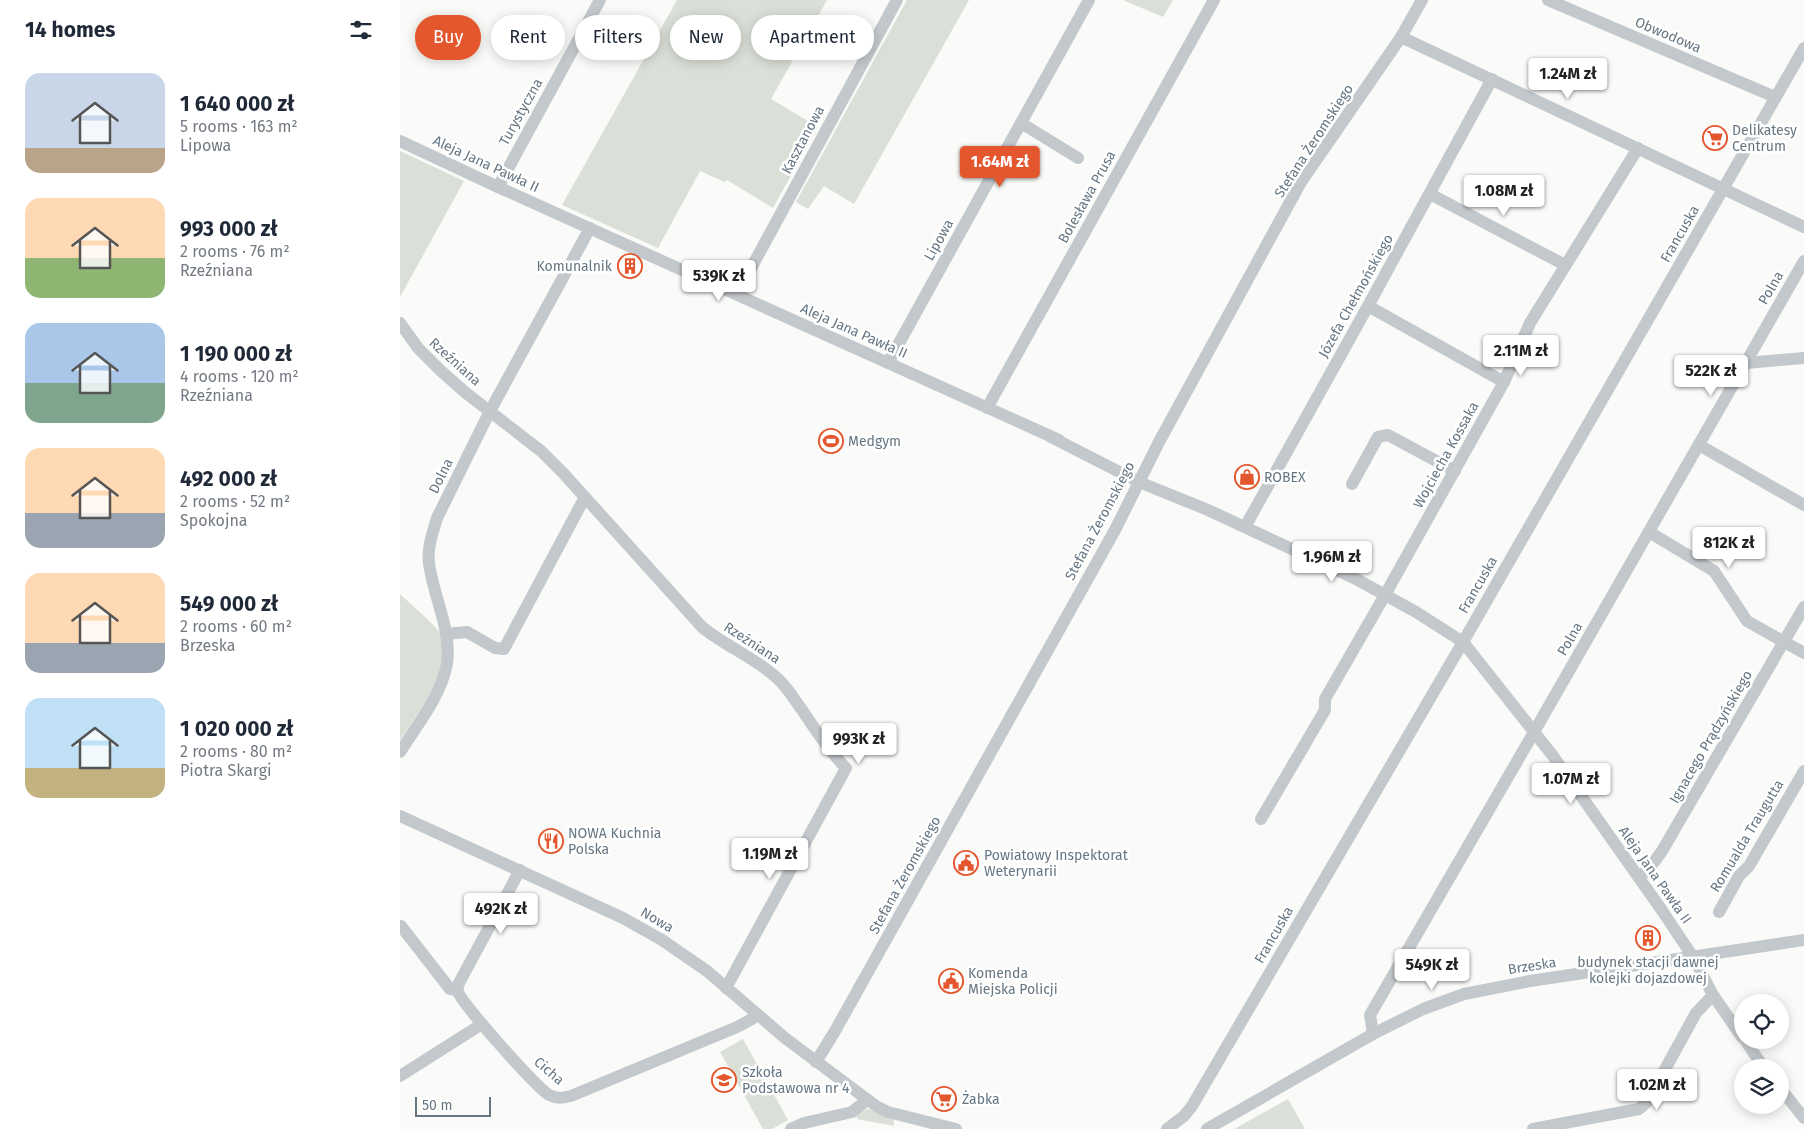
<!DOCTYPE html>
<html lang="en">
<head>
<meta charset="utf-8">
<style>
  body { margin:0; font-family:"Fira Sans",sans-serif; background:#f2f2f3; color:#1f2937; height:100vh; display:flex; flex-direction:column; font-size:19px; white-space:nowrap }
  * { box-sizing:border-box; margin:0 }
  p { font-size:16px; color:#747a83 }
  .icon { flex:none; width:28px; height:28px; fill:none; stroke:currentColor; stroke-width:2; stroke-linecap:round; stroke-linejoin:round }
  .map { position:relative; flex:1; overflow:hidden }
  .drawer { display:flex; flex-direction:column; background:#fff; width:400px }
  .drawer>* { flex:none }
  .banner { position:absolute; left:15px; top:15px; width:475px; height:45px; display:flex; gap:10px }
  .tools { position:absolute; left:1334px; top:994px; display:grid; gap:10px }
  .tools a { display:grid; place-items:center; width:55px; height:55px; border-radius:50%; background:#fff; box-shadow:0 2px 12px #0003; font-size:25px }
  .scale { position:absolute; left:15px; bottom:12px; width:76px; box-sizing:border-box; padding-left:5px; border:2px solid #657683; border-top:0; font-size:14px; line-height:18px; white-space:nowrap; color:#657683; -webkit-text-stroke:4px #fff; paint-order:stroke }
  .price { position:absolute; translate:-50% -42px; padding:0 11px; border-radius:5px; background:#fff; color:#222; font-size:16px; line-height:32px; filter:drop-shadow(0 1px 2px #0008) }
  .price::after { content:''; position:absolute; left:50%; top:30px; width:15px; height:11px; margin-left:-8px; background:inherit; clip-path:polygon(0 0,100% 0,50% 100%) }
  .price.current { background:#e4572e; color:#fff }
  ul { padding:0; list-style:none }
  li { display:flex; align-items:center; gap:15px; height:125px; padding:0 25px }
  li span { display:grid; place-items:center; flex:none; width:140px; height:100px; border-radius:15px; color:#555 }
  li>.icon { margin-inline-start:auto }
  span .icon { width:60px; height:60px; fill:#fffc; stroke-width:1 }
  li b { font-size:21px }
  h2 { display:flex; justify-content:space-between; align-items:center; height:60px; padding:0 25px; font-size:21px }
  .pill { padding:0 18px; border-radius:22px; background:#fff; box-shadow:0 2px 12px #0003; font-size:18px; line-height:45px }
  .pill.current { background:#e4572e; color:#fff }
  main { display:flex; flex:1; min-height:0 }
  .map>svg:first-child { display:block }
  .green { fill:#dadfd7 }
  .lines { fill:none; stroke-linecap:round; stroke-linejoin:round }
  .minor { stroke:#c3c8cc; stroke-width:12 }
  .labels { text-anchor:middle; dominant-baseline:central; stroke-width:5; stroke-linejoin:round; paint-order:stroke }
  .street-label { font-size:14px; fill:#657683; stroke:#fff }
  .poi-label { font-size:14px; fill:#657683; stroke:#fff; text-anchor:start }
</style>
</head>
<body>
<main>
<section class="drawer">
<h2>14 homes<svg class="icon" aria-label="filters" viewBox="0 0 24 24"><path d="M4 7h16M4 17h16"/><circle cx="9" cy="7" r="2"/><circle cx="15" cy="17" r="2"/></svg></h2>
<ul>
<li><span style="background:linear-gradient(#c9d6e8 75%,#b9a48a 0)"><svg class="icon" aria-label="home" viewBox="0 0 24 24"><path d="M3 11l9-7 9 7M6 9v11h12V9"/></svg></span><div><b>1 640 000 zł</b><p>5 rooms · 163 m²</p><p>Lipowa</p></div></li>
<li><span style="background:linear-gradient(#ffd9b3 60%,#8fb573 0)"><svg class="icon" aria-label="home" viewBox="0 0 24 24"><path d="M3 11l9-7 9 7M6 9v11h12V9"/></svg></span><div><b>993 000 zł</b><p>2 rooms · 76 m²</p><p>Rzeźniana</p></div></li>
<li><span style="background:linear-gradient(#a9c7e8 60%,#7fa58c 0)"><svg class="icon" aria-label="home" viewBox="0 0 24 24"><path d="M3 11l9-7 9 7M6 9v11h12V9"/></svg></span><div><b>1 190 000 zł</b><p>4 rooms · 120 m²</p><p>Rzeźniana</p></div></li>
<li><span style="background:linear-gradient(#ffd9b3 65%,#9aa5b1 0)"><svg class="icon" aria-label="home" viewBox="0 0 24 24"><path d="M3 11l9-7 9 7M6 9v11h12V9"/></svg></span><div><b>492 000 zł</b><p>2 rooms · 52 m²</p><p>Spokojna</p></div></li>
<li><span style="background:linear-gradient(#ffd9b3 70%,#9aa5b1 0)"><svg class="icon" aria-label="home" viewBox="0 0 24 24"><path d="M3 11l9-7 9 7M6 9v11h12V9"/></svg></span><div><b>549 000 zł</b><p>2 rooms · 60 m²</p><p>Brzeska</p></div></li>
<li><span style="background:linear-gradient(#bfe0f5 70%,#c2b280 0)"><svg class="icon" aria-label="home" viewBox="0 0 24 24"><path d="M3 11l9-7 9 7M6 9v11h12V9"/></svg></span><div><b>1 020 000 zł</b><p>2 rooms · 80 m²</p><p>Piotra Skargi</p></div></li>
</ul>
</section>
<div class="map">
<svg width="1404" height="1129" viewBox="0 0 1404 1129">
  <rect width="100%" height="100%" fill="#fafaf8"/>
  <g class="green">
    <path d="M277,0H427L371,99L418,127L373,208L327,180L325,182L300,171L258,248L162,205Z"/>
    <path d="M507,0H569L454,204L424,186L408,209L396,202Z"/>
    <path d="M723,0H773L763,17Z"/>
    <path d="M0,151L64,181L0,297Z"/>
    <path d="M0,594C8,602 38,627 41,635C53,671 18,712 0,740Z"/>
    <path d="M343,1039L388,1120L372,1129H363L320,1052Z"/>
    <path d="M888,1099L905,1129H834Z"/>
    <path d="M468,1109L494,1120V1126L457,1119V1114Z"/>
  </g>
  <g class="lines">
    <g class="minor">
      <path d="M1148,0L1375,97"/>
      <path d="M1001,37L1404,227"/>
      <path d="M621,123L678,158"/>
      <path d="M0,141L98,187L659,440"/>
      <path d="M98,187L200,0"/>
      <path d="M1030,194L1165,265"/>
      <path d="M337,294L497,0"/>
      <path d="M968,306L1104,382"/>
      <path d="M0,323L18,348L41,371L66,393L141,451L164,474L302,627C325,646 356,658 378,679C388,688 394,699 402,710C416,730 428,750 446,768L326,988"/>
      <path d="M488,363L689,0"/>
      <path d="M1346,363L1404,358"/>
      <path d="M587,408L814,0"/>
      <path d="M651,437L739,482L808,510L956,579L1016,612L1063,642L1153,756L1261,909L1293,957L1313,995L1342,1037"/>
      <path d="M1299,445L1404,505"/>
      <path d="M952,484L978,437L988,435L1055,471"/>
      <path d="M845,527L968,306L1092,79"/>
      <path d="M1249,532L1314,571L1347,621L1404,653"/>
      <path d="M46,634L67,632L95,648L104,649L185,497"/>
      <path d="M0,752C17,725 41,696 47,664C52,630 33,596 29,563C27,547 33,532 37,518L90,411L190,228"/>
      <path d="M0,816L223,918L262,940L307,971L385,1038L476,1106L488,1112L556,1129"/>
      <path d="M861,819L925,710V699L985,595L1104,382L1130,323L1238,148"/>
      <path d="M1239,877L1249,869L1262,851L1404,607"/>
      <path d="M1319,912L1339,876L1349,866L1404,771"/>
      <path d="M1,926L50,989L57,990C62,1004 135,1086 149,1095C157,1099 162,1098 171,1096L337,1027L352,1019L356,1014"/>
      <path d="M57,990L59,983L120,870"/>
      <path d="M973,1034L970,1015L1130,739L1404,261"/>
      <path d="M1345,1040L1364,1068"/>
      <path d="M416,1062L435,1031L715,530L759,442L901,182L1001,37L1022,0"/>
      <path d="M0,1076L82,1024"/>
      <path d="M1380,1088L1404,1118"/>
      <path d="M391,1129L404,1123L452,1112L467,1100"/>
      <path d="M767,1129L784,1116L792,1106L1063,642L1404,48"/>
      <path d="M807,1129L973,1034L1023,1009L1064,994L1130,981L1404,940"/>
      <path d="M1133,1129L1239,1109L1247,1102L1296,1013L1313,995"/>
    </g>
  </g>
  <defs>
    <symbol id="supermarket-ring" viewBox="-11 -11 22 22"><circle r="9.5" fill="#fff" stroke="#e4572e" stroke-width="1.5"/><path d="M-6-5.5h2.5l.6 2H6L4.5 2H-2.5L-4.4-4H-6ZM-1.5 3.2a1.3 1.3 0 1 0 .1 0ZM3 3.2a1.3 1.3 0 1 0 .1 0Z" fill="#e4572e"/></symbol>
    <symbol id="building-ring" viewBox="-11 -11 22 22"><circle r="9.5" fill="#fff" stroke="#e4572e" stroke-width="1.5"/><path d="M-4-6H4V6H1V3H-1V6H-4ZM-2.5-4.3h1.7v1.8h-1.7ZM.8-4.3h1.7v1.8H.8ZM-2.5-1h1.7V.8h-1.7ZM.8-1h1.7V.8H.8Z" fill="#e4572e"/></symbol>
    <symbol id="stadium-ring" viewBox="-11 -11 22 22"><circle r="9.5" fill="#fff" stroke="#e4572e" stroke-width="1.5"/><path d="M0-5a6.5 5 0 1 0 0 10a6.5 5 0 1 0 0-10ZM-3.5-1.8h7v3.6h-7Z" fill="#e4572e"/></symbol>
    <symbol id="shop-ring" viewBox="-11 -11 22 22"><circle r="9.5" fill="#fff" stroke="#e4572e" stroke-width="1.5"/><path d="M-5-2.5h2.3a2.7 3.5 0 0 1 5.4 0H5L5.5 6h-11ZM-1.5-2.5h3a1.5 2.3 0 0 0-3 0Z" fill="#e4572e"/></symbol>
    <symbol id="restaurant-ring" viewBox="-11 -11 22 22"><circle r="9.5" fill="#fff" stroke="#e4572e" stroke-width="1.5"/><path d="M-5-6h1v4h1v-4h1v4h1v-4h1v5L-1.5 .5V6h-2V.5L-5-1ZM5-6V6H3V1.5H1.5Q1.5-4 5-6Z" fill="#e4572e"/></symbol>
    <symbol id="civic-ring" viewBox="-11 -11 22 22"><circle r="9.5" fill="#fff" stroke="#e4572e" stroke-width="1.5"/><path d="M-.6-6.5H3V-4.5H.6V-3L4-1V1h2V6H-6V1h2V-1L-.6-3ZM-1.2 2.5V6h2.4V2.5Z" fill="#e4572e"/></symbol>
    <symbol id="school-ring" viewBox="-11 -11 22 22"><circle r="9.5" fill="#fff" stroke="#e4572e" stroke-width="1.5"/><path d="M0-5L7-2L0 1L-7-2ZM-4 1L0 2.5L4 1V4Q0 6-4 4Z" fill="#e4572e"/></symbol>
  </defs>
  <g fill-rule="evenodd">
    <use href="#supermarket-ring" x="1301" y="124" width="28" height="28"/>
    <use href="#building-ring" x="216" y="252" width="28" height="28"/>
    <use href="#stadium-ring" x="417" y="427" width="28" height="28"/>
    <use href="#shop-ring" x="833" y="463" width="28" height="28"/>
    <use href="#restaurant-ring" x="137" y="827" width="28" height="28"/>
    <use href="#civic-ring" x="552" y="849" width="28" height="28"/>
    <use href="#building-ring" x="1234" y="924" width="28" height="28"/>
    <use href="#civic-ring" x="537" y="967" width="28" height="28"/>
    <use href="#school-ring" x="310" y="1066" width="28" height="28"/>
    <use href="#supermarket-ring" x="530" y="1085" width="28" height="28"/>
  </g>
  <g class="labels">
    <g class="street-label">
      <text transform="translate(1268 35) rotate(23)">Obwodowa</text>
      <text transform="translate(121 112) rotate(-61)">Turystyczna</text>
      <text transform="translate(403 140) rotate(-62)">Kasztanowa</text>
      <text transform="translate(914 141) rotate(-57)">Stefana Żeromskiego</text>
      <text transform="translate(86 164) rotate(25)">Aleja Jana Pawła II</text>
      <text transform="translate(687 197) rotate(-61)">Bolesława Prusa</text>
      <text transform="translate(1280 234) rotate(-60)">Francuska</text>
      <text transform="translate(539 240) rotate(-61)">Lipowa</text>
      <text transform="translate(1371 288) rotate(-60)">Polna</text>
      <text transform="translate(956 296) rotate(-61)">Józefa Chełmońskiego</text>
      <text transform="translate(454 331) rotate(24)">Aleja Jana Pawła II</text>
      <text transform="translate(55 362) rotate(42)">Rzeźniana</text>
      <text transform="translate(1046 455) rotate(-61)">Wojciecha Kossaka</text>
      <text transform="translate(41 476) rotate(-64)">Dolna</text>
      <text transform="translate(700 521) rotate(-62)">Stefana Żeromskiego</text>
      <text transform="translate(1078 585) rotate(-60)">Francuska</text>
      <text transform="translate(1170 639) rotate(-60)">Polna</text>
      <text transform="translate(352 643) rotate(33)">Rzeźniana</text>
      <text transform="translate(1311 737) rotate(-60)">Ignacego Prądzyńskiego</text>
      <text transform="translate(1347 836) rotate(-59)">Romualda Traugutta</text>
      <text transform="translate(505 875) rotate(-61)">Stefana Żeromskiego</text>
      <text transform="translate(1255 875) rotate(55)">Aleja Jana Pawła II</text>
      <text transform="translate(257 920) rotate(30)">Nowa</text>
      <text transform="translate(874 935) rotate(-60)">Francuska</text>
      <text transform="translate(1132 966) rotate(-9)">Brzeska</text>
      <text transform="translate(149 1071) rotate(41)">Cicha</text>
    </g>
    <g class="poi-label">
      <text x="1332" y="130">Delikatesy<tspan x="1332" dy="16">Centrum</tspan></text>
      <text x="212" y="266" text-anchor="end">Komunalnik</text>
      <text x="448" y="441">Medgym</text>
      <text x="864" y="477">ROBEX</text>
      <text x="168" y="833">NOWA Kuchnia<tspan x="168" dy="16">Polska</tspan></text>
      <text x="584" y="855">Powiatowy Inspektorat<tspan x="584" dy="16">Weterynarii</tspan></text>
      <text x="1248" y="962" text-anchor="middle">budynek stacji dawnej<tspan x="1248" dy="16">kolejki dojazdowej</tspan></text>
      <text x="568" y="973">Komenda<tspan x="568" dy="16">Miejska Policji</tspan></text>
      <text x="342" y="1072">Szkoła<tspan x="342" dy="16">Podstawowa nr 4</tspan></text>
      <text x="562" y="1099">Żabka</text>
    </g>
  </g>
</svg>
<div class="tools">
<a><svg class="icon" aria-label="locate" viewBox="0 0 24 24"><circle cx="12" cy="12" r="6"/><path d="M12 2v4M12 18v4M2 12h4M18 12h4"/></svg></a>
<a><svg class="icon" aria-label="layers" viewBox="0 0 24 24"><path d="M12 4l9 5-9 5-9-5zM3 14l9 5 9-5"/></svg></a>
</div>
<div class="scale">50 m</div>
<b class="price" style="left:1168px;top:100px">1.24M zł</b>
<b class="price current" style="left:600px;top:188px">1.64M zł</b>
<b class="price" style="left:1104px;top:217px">1.08M zł</b>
<b class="price" style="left:319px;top:302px">539K zł</b>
<b class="price" style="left:1121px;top:377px">2.11M zł</b>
<b class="price" style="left:1311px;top:397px">522K zł</b>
<b class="price" style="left:1329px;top:569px">812K zł</b>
<b class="price" style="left:932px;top:583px">1.96M zł</b>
<b class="price" style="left:459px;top:765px">993K zł</b>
<b class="price" style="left:1171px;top:805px">1.07M zł</b>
<b class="price" style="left:370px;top:880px">1.19M zł</b>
<b class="price" style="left:101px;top:935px">492K zł</b>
<b class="price" style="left:1032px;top:991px">549K zł</b>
<b class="price" style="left:1257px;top:1111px">1.02M zł</b>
<div class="banner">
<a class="pill current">Buy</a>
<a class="pill">Rent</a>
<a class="pill">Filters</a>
<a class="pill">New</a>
<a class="pill">Apartment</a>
</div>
</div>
</main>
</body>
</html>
